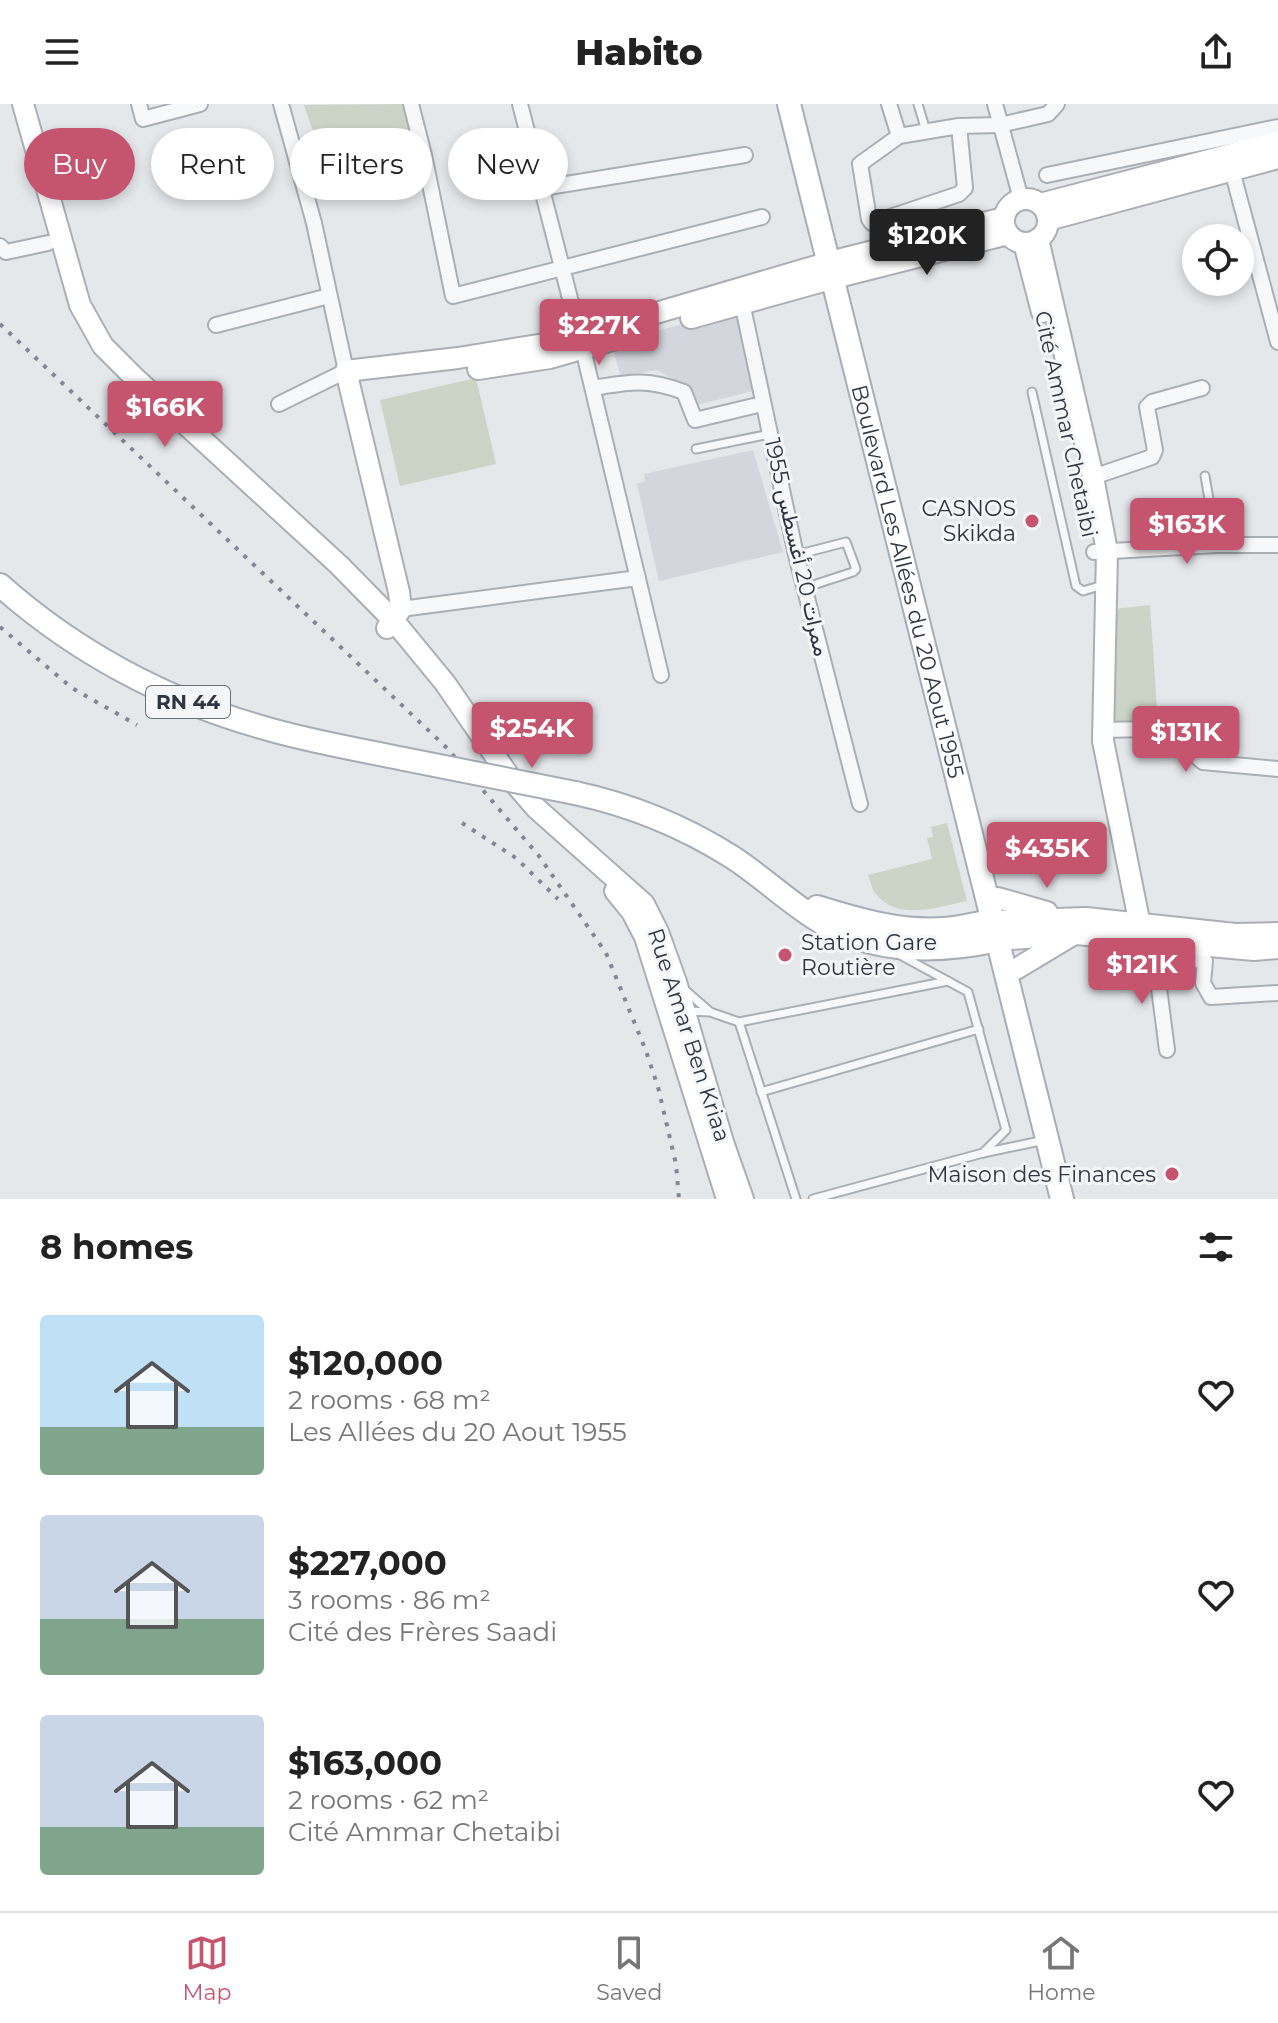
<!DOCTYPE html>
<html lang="en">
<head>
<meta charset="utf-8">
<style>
  body { margin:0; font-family:Montserrat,Vazirmatn,sans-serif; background:#f2f2f2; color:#222; height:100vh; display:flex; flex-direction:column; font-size:30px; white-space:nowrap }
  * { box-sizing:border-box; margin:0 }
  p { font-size:26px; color:#767676 }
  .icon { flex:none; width:44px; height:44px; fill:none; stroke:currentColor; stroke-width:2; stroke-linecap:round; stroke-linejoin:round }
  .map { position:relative; height:1095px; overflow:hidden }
  .details { display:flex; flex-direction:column; background:#fff; flex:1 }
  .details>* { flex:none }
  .hud { position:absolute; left:24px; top:24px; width:800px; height:72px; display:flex; gap:16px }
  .controls { position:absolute; left:1182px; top:120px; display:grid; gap:16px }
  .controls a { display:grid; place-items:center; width:72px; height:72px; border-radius:50%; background:#fff; box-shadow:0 4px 12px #0003; font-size:40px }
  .price { position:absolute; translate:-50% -68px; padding:0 18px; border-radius:8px; background:#c5556e; color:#fff; font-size:26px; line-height:52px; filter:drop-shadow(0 2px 4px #0008) }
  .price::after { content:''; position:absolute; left:50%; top:48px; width:24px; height:18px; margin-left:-12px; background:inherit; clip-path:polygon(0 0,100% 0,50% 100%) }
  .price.active { background:#222; color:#fff }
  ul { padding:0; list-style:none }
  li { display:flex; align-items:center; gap:24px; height:200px; padding:0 40px }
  li span { display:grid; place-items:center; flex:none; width:224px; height:160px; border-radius:8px; color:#555 }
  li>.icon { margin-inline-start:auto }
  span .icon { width:96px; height:96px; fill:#fffc; stroke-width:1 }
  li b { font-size:34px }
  h2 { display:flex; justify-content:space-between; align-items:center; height:96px; padding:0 40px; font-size:34px }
  .tag { padding:0 28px; border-radius:36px; background:#fff; box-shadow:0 4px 12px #0003; font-size:28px; line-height:72px }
  .tag.active { background:#c5556e; color:#fff }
  header { display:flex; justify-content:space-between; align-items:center; height:104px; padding:0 40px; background:#fff; font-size:36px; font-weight:800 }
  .tabs { display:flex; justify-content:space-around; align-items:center; height:112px; border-top:2px solid #e0e0e0; background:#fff; font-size:22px; color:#767676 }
  .tabs a { display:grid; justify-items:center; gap:4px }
  .tabs .active { color:#c5556e }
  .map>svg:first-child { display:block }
  .built { fill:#d3d7dd }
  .green { fill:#cbd4c6 }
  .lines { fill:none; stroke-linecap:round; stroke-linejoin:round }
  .service-casing { stroke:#aaafb5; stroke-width:11 }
  .minor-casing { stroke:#aaafb5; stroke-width:18 }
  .secondary-casing { stroke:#aaafb5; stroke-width:24 }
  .primary-casing { stroke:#a5adb6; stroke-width:26 }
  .service { stroke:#f7f8fa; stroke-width:7 }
  .minor { stroke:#f7f8fa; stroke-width:14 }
  .secondary { stroke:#fff; stroke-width:20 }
  .primary { stroke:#fff; stroke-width:22 }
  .rail { stroke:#7f8894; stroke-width:4; stroke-dasharray:4 8; stroke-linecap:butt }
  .primary-bridge-casing { stroke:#a5adb6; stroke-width:26; stroke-linecap:butt }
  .primary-bridge { stroke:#fff; stroke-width:22 }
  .poi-dot { fill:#c5556e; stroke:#f4f6f8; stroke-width:3 }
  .labels { text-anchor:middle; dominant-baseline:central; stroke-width:6; stroke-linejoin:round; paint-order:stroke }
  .shield { fill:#f4f6f8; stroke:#697079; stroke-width:2 }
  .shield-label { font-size:20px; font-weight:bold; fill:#2d3642 }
  .street-label { font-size:22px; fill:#2d3642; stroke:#f4f6f8 }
  .poi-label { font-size:22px; fill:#2d3642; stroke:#f4f6f8; text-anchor:end }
</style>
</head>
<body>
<header><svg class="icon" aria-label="menu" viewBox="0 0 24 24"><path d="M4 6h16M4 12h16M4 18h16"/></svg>Habito<svg class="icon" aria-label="share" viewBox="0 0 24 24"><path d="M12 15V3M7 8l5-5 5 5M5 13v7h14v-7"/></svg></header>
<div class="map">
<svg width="1278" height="1095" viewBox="0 0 1278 1095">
  <rect width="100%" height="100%" fill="#e5e8eb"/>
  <g class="built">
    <path d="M735,206L753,287L697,301L691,286L657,266L621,273L614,249L627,238L642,231Z"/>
    <path d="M753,346L783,448L659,477L637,380L645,377L644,370Z"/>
  </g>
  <g class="green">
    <path d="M403,0L414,36L326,64L304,1Z"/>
    <path d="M476,274L496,360L400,382L380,296Z"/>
    <path d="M1150,501L1158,621L1110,622L1114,505Z"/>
    <path d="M947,719L967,797C938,803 897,818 875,789C872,785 870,776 868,771L932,755L927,734L933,733L931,723Z"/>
  </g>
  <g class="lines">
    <defs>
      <g id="service">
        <path d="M918,0L926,27"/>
        <path d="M1032,288L1076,482L1083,487L1096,483"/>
        <path d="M696,345L770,330"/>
        <path d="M1205,372L1217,441"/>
        <path d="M796,451L846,438L856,465L853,468L804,484"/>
        <path d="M900,851L968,888L1006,1026L983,1049"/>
        <path d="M685,886L709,907"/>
        <path d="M687,907L710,908L739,918L796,1095"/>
        <path d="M739,918L948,877"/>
        <path d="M761,988L979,925"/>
        <path d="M813,1095L983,1049L1045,1036"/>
      </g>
      <g id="minor">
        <path d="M139,0L143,15L200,0"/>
        <path d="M411,0L424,51L453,192L762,113"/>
        <path d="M520,0L583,245L661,571"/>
        <path d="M889,0L899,32"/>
        <path d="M995,0L1021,95"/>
        <path d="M959,22L965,84L959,90L872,119L869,115L860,60L899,32L959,22L1000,21L1048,10L1057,0"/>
        <path d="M1230,59L1278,238"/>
        <path d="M1047,71L1278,23"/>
        <path d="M542,84L745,51"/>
        <path d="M0,142L6,148L48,139"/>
        <path d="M741,194L796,451L860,700"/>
        <path d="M216,221L329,192"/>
        <path d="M593,284C630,278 647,274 684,288L695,316L762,300"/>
        <path d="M279,300L346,267L314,119L281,0"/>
        <path d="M1093,373L1152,353L1155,346L1147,303L1152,298L1202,284"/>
        <path d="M1094,448L1217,441H1278"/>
        <path d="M401,505L638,474"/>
        <path d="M1103,626L1148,625L1163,629L1179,638L1203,658L1278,665"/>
        <path d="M1138,836L1155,853L1205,857L1203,879L1211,893L1278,889"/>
        <path d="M1155,853L1167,946"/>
      </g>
      <g id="secondary">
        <path d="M23,0L80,201L103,242L134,273L339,461L394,517L445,579L511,675L536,704L644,800L658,828L676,878L723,1038L743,1095"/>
        <circle cx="1026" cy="117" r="22"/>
        <path d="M1040,100L1278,38"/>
        <path d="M1048,116L1278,54"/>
        <path d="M1038,135L1093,373L1107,447L1103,637L1143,836"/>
        <path d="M1024,139L1042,208"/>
        <path d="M691,214L834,174L1008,130"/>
        <path d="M478,265L550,254L641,228"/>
        <path d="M387,524L401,505L399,488L346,267L458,254L557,238L830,158L1004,114"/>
        <path d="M615,787L632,808L645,833L727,1095"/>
        <path d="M998,794L1047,808"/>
        <path d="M993,817L1086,814L1235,830L1278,829"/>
        <path d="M998,836L1076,830L1254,846L1278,844"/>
        <path d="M1016,865L1071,832"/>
      </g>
      <g id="primary">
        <path id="s1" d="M789,0L1062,1095"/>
        <path d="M0,481C74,547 165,596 261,623C307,637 356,645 404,655"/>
        <path d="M575,689C631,701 683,722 732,753C763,773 789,799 821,818C875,850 938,849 998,836"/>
        <path d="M817,803C859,816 900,828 944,825C961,824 977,819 993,817"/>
      </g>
    </defs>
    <use href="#service" class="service-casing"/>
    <use href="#minor" class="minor-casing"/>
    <use href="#secondary" class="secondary-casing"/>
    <use href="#primary" class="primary-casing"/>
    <use href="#service" class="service"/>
    <use href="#minor" class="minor"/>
    <use href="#secondary" class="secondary"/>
    <use href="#primary" class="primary"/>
    <g class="rail">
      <path d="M0,220L447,644L539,752L606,849L646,947L658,983L676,1060L679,1095"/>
      <path d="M0,523L72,584L137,621"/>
      <path d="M462,719L516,754L558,795"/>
    </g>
    <defs>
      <path id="primary-bridge" d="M404,655L575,689"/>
    </defs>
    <use href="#primary-bridge" class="primary-bridge-casing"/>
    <use href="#primary-bridge" class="primary-bridge"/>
  </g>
  <g class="poi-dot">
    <circle cx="1032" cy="417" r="8"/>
    <circle cx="785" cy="851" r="8"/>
    <circle cx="1172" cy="1070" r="8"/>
  </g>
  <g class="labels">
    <rect class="shield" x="146" y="582" width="84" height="32" rx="6"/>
    <g class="shield-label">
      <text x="188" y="598">RN 44</text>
    </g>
    <g class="street-label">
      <text transform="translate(1066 320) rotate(78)">Cité Ammar Chetaibi</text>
      <text transform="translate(797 443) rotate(77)">ممرات 20 أغسطس 1955</text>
      <text stroke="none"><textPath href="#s1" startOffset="492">Boulevard Les Allées du 20 Aout 1955</textPath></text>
      <text transform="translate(689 931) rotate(72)">Rue Amar Ben Kriaa</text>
    </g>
    <g class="poi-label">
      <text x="1016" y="404">CASNOS<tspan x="1016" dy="25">Skikda</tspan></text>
      <text x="801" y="838" text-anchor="start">Station Gare<tspan x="801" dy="25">Routière</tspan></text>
      <text x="1156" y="1070">Maison des Finances</text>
    </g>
  </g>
</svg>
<div class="controls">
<a><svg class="icon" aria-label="locate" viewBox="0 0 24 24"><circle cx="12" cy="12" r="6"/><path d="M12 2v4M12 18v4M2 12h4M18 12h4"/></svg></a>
</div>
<b class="price active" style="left:927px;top:173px">$120K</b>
<b class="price" style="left:599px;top:263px">$227K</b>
<b class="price" style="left:165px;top:345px">$166K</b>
<b class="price" style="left:1187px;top:462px">$163K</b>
<b class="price" style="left:532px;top:666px">$254K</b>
<b class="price" style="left:1186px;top:670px">$131K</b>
<b class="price" style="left:1047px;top:786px">$435K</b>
<b class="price" style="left:1142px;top:902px">$121K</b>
<div class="hud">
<a class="tag active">Buy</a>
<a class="tag">Rent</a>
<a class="tag">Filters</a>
<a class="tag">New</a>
</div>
</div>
<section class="details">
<h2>8 homes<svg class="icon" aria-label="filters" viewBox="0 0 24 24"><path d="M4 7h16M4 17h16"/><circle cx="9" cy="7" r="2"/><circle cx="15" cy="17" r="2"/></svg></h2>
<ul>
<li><span style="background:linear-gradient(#bfe0f5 70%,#7fa58c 0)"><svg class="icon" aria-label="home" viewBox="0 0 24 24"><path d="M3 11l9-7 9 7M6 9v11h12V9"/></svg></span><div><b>$120,000</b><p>2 rooms · 68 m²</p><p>Les Allées du 20 Aout 1955</p></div><svg class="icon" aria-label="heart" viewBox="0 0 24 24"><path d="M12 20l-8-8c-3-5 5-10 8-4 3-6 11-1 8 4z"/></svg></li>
<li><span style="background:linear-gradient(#c9d6e8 65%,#7fa58c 0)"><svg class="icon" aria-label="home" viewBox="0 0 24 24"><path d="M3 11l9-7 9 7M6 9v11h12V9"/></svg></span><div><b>$227,000</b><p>3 rooms · 86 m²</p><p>Cité des Frères Saadi</p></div><svg class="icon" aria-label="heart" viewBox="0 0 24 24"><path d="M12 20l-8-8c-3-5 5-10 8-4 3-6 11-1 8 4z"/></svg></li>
<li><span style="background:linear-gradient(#c9d6e8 70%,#7fa58c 0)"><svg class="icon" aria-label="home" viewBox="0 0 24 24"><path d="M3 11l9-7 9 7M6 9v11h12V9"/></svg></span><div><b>$163,000</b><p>2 rooms · 62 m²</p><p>Cité Ammar Chetaibi</p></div><svg class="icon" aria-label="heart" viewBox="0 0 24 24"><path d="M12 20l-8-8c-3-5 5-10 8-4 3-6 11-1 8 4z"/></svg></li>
</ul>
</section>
<nav class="tabs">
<a class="active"><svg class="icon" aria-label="map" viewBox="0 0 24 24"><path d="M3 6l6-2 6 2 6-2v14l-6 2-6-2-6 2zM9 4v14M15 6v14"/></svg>Map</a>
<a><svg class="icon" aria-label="saved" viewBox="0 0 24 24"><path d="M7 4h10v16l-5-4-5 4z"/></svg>Saved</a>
<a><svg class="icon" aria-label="home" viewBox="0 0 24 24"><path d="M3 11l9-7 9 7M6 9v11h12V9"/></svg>Home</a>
</nav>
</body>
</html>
